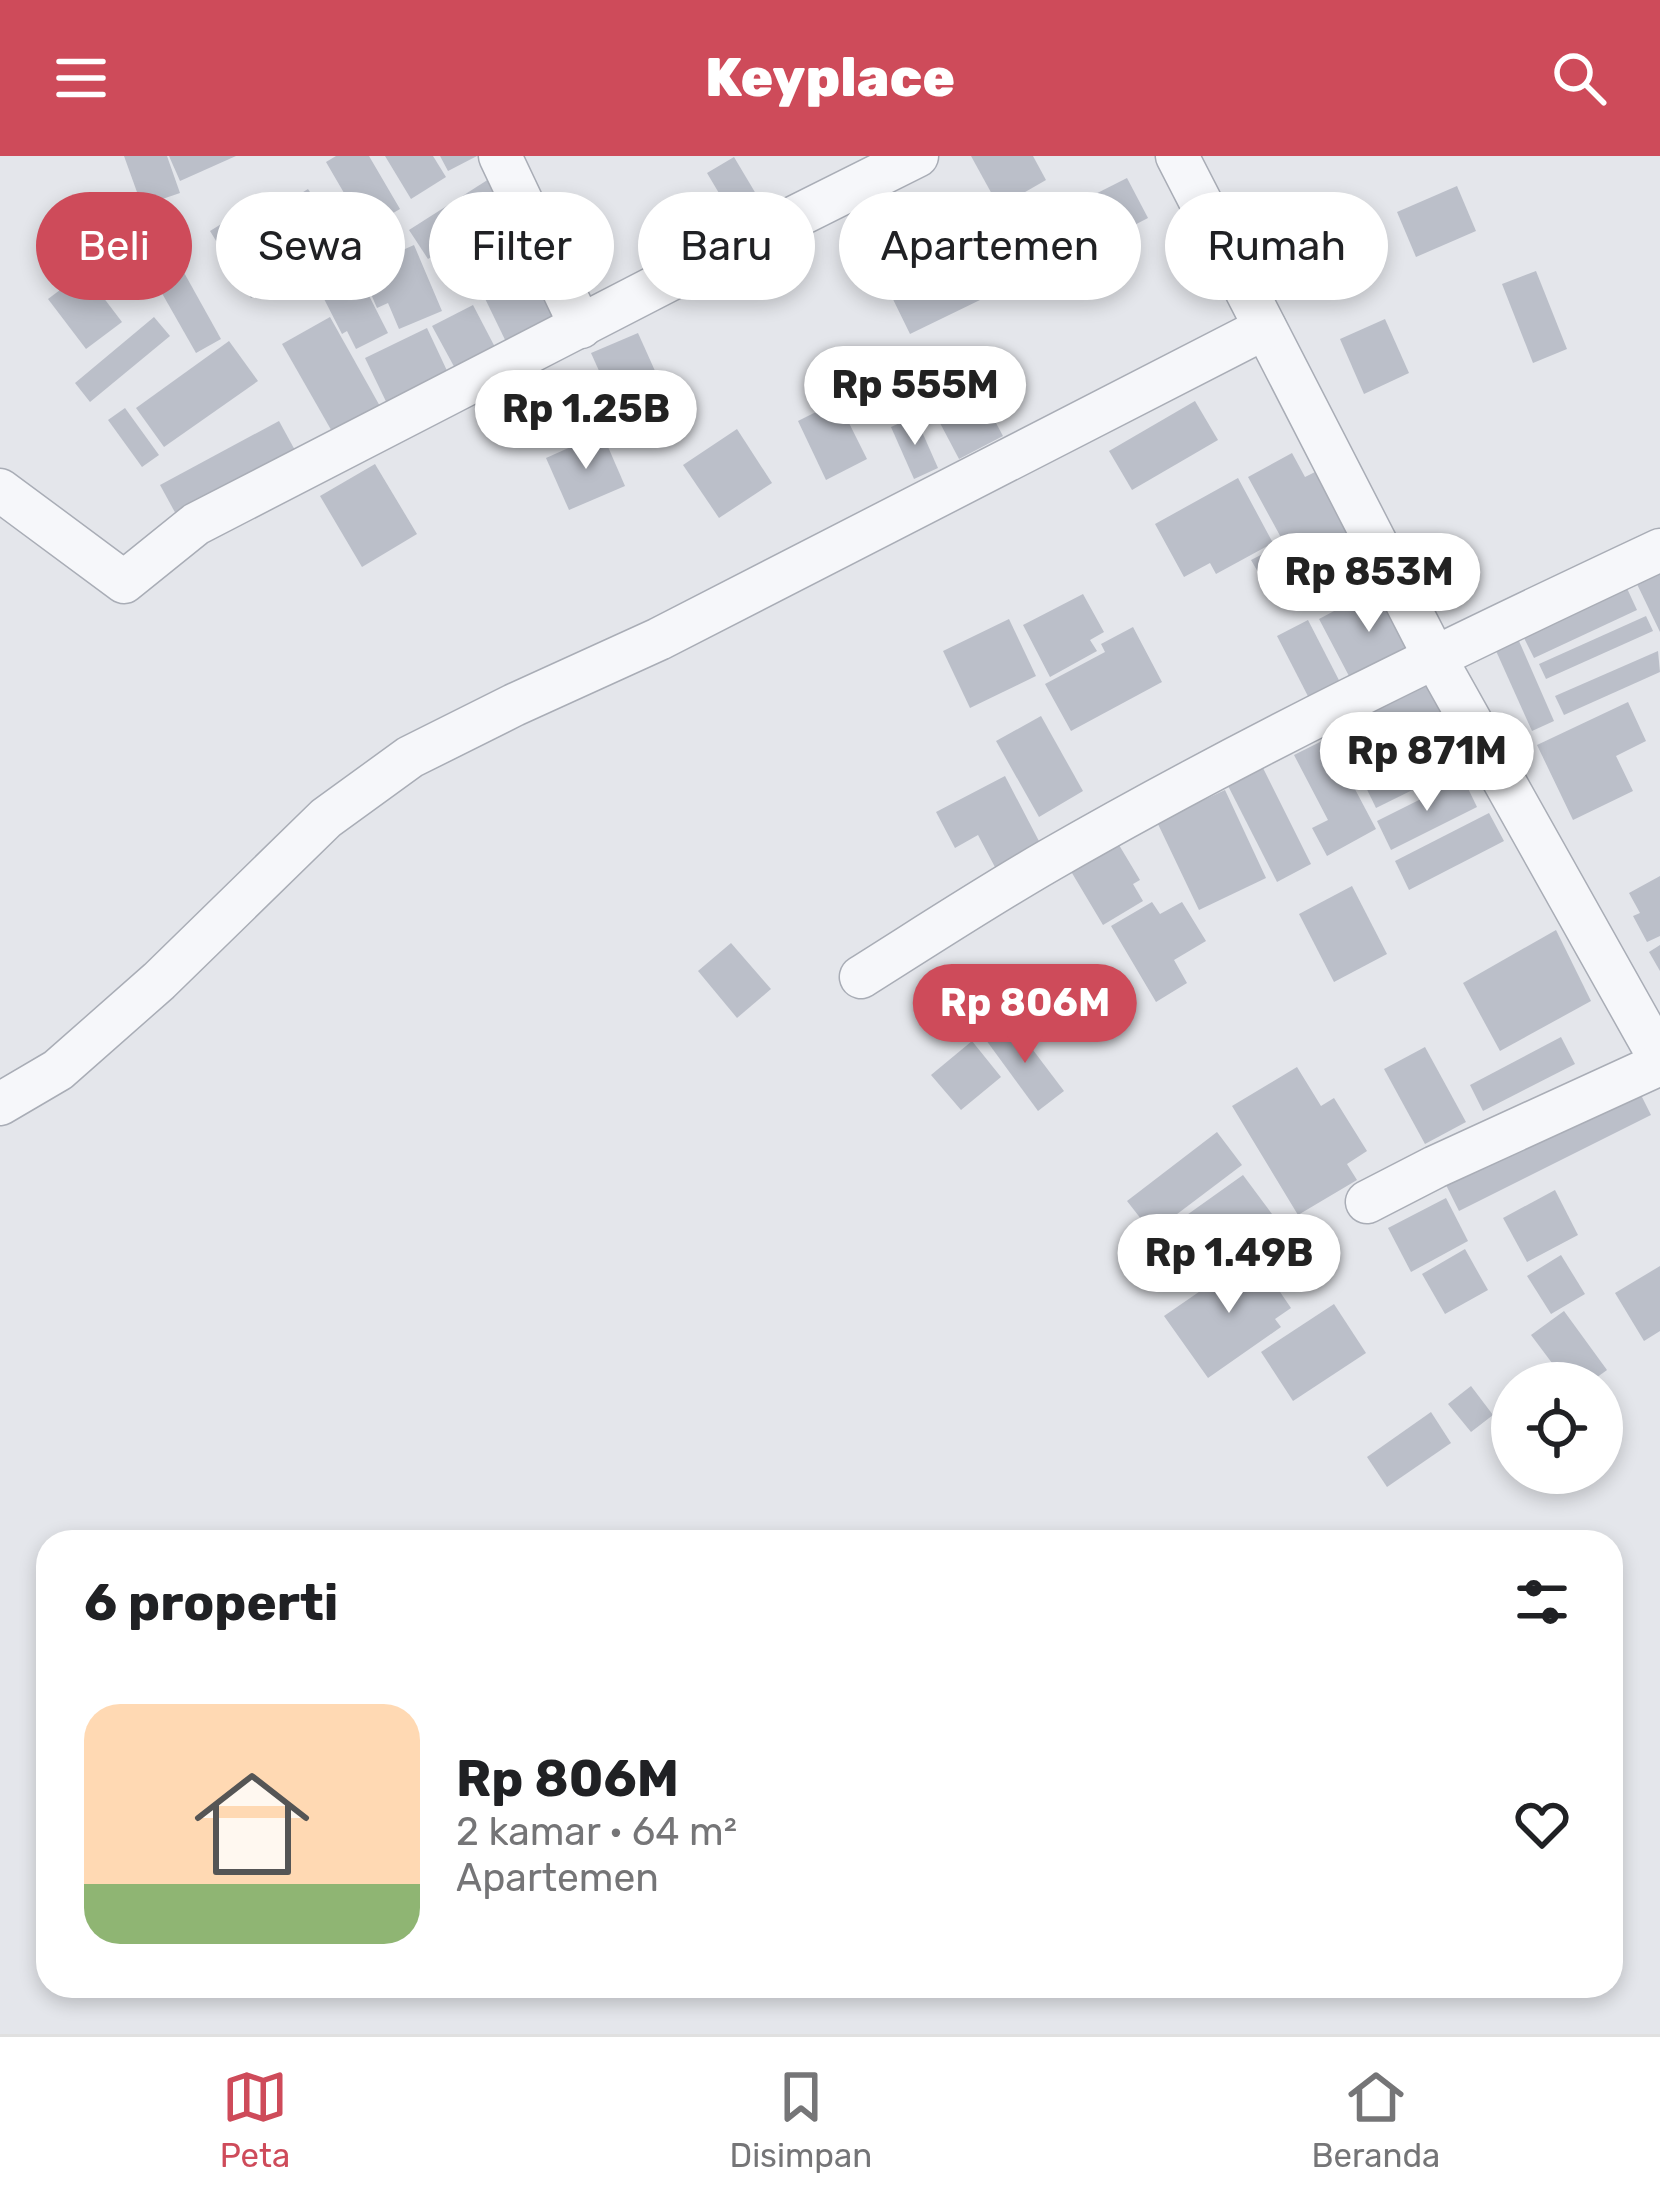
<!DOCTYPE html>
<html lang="id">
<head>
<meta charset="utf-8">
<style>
  body { margin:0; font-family:Rubik,sans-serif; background:#f2f2f2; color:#202124; height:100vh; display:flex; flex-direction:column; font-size:45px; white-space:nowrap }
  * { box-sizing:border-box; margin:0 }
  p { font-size:39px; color:#757577 }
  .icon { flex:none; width:66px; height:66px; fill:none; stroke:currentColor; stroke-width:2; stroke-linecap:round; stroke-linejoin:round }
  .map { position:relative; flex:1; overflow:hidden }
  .side { position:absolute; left:36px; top:1374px; width:1587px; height:468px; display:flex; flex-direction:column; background:#fff; border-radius:36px; box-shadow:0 6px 18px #0003 }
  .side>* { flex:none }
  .hud { position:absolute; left:36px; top:36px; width:1590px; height:108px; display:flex; gap:24px }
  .tools { position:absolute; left:1491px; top:1206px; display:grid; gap:24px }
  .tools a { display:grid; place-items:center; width:132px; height:132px; border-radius:50%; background:#fff; box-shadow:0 6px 18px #0003; font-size:60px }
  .price { position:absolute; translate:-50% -102px; padding:0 27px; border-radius:42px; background:#fff; color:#222; font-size:39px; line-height:78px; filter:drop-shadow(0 3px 6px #0008) }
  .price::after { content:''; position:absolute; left:50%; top:72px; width:36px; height:27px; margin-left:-18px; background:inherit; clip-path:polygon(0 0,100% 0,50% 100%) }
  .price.selected { background:#ce4b5a; color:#fff }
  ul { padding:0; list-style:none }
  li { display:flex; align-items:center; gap:36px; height:300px; padding:0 48px }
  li+li { border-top:3px solid #e0e0e0 }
  li span { display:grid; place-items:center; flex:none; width:336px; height:240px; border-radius:36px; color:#555 }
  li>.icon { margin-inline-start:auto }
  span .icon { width:144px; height:144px; fill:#fffc; stroke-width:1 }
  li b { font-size:51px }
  h2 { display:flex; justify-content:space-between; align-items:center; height:144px; padding:0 48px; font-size:51px }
  .tag { padding:0 42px; border-radius:54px; background:#fff; box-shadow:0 6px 18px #0003; font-size:42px; line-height:108px }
  .tag.selected { background:#ce4b5a; color:#fff }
  header { display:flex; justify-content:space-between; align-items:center; height:156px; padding:0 48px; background:#ce4b5a; color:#fff; font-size:54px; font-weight:800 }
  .menu { display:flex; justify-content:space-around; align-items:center; height:168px; border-top:3px solid #e0e0e0; background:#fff; font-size:33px; color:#757577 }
  .menu a { display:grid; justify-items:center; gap:6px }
  .menu .selected { color:#ce4b5a }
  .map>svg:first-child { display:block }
  .building { fill:#bbbfc9 }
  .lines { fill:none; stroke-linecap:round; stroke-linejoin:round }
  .minor-casing { stroke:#a9adb6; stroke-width:45 }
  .minor { stroke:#f6f7fa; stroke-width:42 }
</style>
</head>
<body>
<header><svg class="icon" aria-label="menu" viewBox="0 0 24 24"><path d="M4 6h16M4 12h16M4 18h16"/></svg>Keyplace<svg class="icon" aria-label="search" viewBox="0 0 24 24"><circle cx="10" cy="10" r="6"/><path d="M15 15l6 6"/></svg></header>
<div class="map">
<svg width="1660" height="1878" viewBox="0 0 1660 1878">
  <rect width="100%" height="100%" fill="#e4e6eb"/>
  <g class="building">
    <path d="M124,0H167L180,37L142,50Z"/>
    <path d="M169,0H236L180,25Z"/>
    <path d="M336,0H369L400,53L347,84L332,60L351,49L326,6Z"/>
    <path d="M385,0H433L446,21L411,43Z"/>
    <path d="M440,0H477L448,15Z"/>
    <path d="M971,0H1033L1046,24L999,51Z"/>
    <path d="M734,1L759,43L732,59L707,17Z"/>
    <path d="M1127,22L1148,62L1063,106L1042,65Z"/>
    <path d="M489,23L508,53L428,103L409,74Z"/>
    <path d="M1457,30L1476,75L1416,101L1397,56Z"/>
    <path d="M308,33L354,104L313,130L268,58Z"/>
    <path d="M255,47L297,114L251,142L210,75Z"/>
    <path d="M1332,48L1350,96L1278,124L1260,76Z"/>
    <path d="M939,60L980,144L910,178L887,131L918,115L900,79Z"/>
    <path d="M377,75L387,101L414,89L442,155L399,173L388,147L377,152L349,87Z"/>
    <path d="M525,100L558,168L509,192L476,124Z"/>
    <path d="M177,104L221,183L196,197L151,118Z"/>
    <path d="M1536,115L1567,193L1533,207L1502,128Z"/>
    <path d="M84,116L122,166L86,193L48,143Z"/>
    <path d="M359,120L388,177L356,193L347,175L342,178L322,139Z"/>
    <path d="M473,149L497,195L457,216L432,170Z"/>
    <path d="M154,161L170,180L90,246L75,227Z"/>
    <path d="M330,161L381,252L334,279L282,188Z"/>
    <path d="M1385,163L1409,217L1364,238L1340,183Z"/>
    <path d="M427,172L449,219L393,260L365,202Z"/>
    <path d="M638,177L673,255L626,275L591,197Z"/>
    <path d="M229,185L258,225L164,291L136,252Z"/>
    <path d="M974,226L1003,280L959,303L931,250Z"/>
    <path d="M838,245L867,303L826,324L798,265Z"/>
    <path d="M1195,245L1218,284L1132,334L1109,295Z"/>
    <path d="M125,252L159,299L142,311L108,264Z"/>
    <path d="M915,260L938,312L914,323L891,271Z"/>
    <path d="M279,265L302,307L183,371L160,329Z"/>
    <path d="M737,273L772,327L719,362L683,309Z"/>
    <path d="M602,277L625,330L569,354L546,302Z"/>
    <path d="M1292,297L1305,321L1319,314L1370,392L1330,415L1322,400L1266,430L1251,404L1284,387L1248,321Z"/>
    <path d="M375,308L417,378L362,411L320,340Z"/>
    <path d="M1238,322L1273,387L1216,418L1210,407L1184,421L1155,368Z"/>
    <path d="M1660,414V476L1636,426Z"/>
    <path d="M1625,428L1637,454L1534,502L1522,478Z"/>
    <path d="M1383,429L1419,498L1370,524L1364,512L1349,520L1319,463Z"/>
    <path d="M1083,438L1104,476L1090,484L1097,495L1050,521L1023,469Z"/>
    <path d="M1646,460L1653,475L1546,523L1539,508Z"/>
    <path d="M1009,463L1036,520L970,552L943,495Z"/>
    <path d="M1308,464L1343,532L1312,548L1277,480Z"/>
    <path d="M1133,471L1162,526L1071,575L1045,528L1105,496L1101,488Z"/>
    <path d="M1515,476L1554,565L1532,575L1492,486Z"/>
    <path d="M1658,495L1660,516L1564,559L1555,540Z"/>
    <path d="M1434,523L1454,561L1358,609L1339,570Z"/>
    <path d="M1628,546L1646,585L1616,600L1633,635L1573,664L1537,589Z"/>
    <path d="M1041,560L1083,635L1039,661L996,585Z"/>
    <path d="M1440,574L1459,611L1376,652L1358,615Z"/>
    <path d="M1328,582L1376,673L1327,700L1312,672L1328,664L1294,599Z"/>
    <path d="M1259,604L1311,708L1277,726L1224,622Z"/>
    <path d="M1005,620L1041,689L996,713L978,679L955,692L936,656Z"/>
    <path d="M1463,622L1477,651L1391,694L1377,665Z"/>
    <path d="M1225,634L1266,722L1199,754L1157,666Z"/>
    <path d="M1489,657L1504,685L1409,734L1395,705Z"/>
    <path d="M1113,679L1140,724L1133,728L1143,745L1103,769L1066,707Z"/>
    <path d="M1660,720V780L1647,786L1633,760L1640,757L1629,737Z"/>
    <path d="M1352,730L1387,798L1334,826L1299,758Z"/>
    <path d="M1152,746L1160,758L1182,746L1206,785L1174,804L1187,827L1156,846L1111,770Z"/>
    <path d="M1556,774L1591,845L1500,895L1463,827Z"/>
    <path d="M731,787L771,833L737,862L698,815Z"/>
    <path d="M1660,789V815L1649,796Z"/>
    <path d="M1011,865L1064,935L1038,955L986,884Z"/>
    <path d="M1561,881L1575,908L1483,955L1470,929Z"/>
    <path d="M972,885L1001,921L961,954L931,919Z"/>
    <path d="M1425,891L1466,966L1425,988L1384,913Z"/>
    <path d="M1297,911L1321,950L1334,942L1367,995L1347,1008L1357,1024L1298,1059L1232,950Z"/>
    <path d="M1634,925L1651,959L1459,1055L1442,1021Z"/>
    <path d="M1217,976L1242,1009L1152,1077L1127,1045Z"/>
    <path d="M1243,1019L1272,1058L1192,1117L1163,1076Z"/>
    <path d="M1555,1034L1578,1079L1527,1106L1503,1062Z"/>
    <path d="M1446,1042L1468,1085L1411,1116L1388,1072Z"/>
    <path d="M1465,1093L1488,1134L1445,1158L1422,1118Z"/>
    <path d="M1254,1098L1291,1152L1275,1163L1281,1171L1208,1222L1164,1160Z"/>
    <path d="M1561,1099L1585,1138L1551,1158L1527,1120Z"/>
    <path d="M1660,1110V1175L1644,1185L1615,1137Z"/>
    <path d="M1334,1148L1366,1197L1293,1245L1261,1196Z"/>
    <path d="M1564,1155L1607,1214L1589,1227H1567L1531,1179Z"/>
    <path d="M1471,1230L1493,1259L1471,1276L1448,1248Z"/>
    <path d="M1512,1255V1280L1501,1262Z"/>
    <path d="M1431,1256L1451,1287L1387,1331L1367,1301Z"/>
  </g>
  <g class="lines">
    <defs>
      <g id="minor">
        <path d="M500,0L581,171"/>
        <path d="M1177,0L1434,500L1660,903"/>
        <path d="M0,334L124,426L196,368L669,124L917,0"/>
        <path d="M861,821C923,782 984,742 1048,705C1246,591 1453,491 1660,394"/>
        <path d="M0,948L58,914L159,825L326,662L410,601L514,549L659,483L1265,172"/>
        <path d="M1367,1046L1435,1011L1660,908"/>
      </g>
    </defs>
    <use href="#minor" class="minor-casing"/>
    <use href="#minor" class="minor"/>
  </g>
</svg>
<div class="tools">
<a><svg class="icon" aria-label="locate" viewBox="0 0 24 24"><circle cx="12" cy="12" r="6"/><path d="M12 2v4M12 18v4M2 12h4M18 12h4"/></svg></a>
</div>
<b class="price" style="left:915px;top:292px">Rp 555M</b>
<b class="price" style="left:586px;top:316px">Rp 1.25B</b>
<b class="price" style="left:1369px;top:479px">Rp 853M</b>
<b class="price" style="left:1427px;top:658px">Rp 871M</b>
<b class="price selected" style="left:1025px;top:910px">Rp 806M</b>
<b class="price" style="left:1229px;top:1160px">Rp 1.49B</b>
<div class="hud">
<a class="tag selected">Beli</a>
<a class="tag">Sewa</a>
<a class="tag">Filter</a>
<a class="tag">Baru</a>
<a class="tag">Apartemen</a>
<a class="tag">Rumah</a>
</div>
<section class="side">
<h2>6 properti<svg class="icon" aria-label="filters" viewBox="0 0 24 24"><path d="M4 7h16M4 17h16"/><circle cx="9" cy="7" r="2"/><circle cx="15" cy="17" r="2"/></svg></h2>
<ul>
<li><span style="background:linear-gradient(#ffd9b3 75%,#8fb573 0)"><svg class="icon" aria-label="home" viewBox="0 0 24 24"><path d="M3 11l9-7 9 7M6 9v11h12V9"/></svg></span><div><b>Rp 806M</b><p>2 kamar · 64 m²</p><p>Apartemen</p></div><svg class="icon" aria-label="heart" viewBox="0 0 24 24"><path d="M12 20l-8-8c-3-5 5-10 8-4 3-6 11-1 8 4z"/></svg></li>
</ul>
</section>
</div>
<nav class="menu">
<a class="selected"><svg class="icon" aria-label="map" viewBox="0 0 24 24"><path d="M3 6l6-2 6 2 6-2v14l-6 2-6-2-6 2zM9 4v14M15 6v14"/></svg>Peta</a>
<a><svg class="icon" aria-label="saved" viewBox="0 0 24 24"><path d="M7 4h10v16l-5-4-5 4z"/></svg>Disimpan</a>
<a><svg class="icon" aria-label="home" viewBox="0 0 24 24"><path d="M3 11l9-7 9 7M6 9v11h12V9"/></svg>Beranda</a>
</nav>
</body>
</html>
